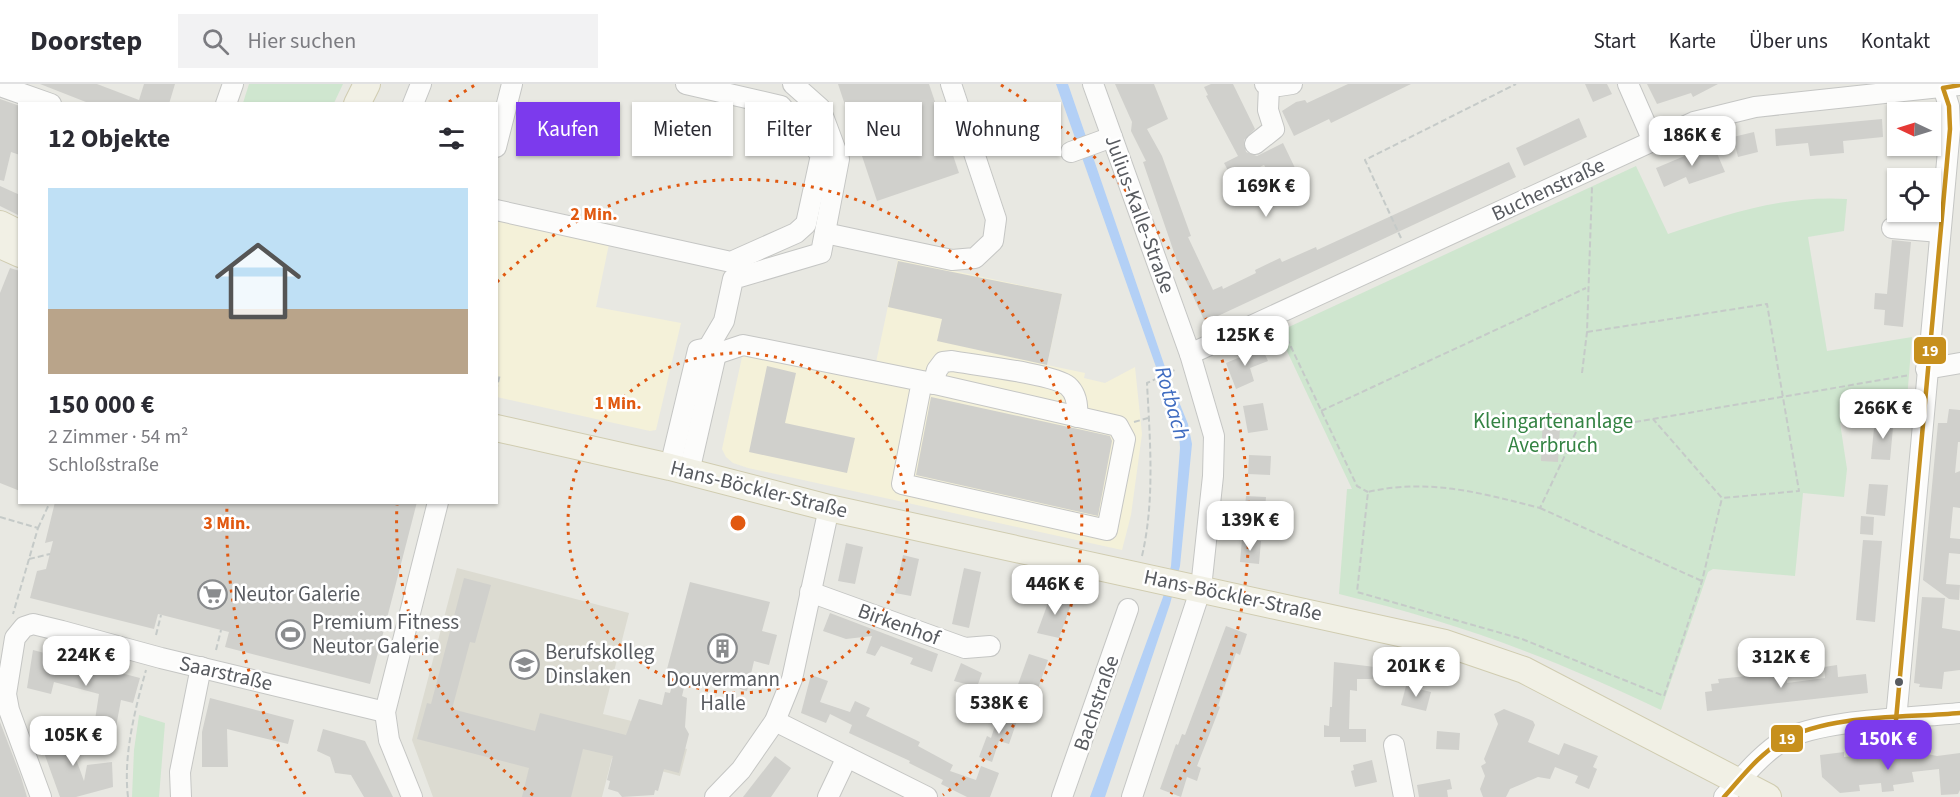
<!DOCTYPE html>
<html lang="de">
<head>
<meta charset="utf-8">
<style>
  body { margin:0; font-family:"Source Sans 3",sans-serif; background:#f2f2f3; color:#2b2b33; height:100vh; display:flex; flex-direction:column; font-size:22px; white-space:nowrap }
  * { box-sizing:border-box; margin:0 }
  p { font-size:20px; color:#7c7c81 }
  .icon { flex:none; width:33px; height:33px; fill:none; stroke:currentColor; stroke-width:2; stroke-linecap:round; stroke-linejoin:round }
  .map { position:relative; flex:1; overflow:hidden }
  .details { position:absolute; left:18px; top:18px; width:480px; height:402px; display:flex; flex-direction:column; background:#fff; border-radius:0px; box-shadow:0 2px 4px #0004 }
  .details>* { flex:none }
  .hud { position:absolute; left:516px; top:18px; width:570px; height:54px; display:flex; gap:12px }
  .needle { width:39px; rotate:274deg }
  .tools { position:absolute; left:1887px; top:18px; display:grid; gap:12px }
  .tools a { display:grid; place-items:center; width:54px; height:54px; border-radius:0px; background:#fff; box-shadow:0 2px 4px #0004; font-size:30px }
  .price { position:absolute; translate:-50% -51px; padding:0 14px; border-radius:12px; background:#fff; color:#222; font-size:20px; line-height:39px; filter:drop-shadow(0 2px 3px #0008) }
  .price::after { content:''; position:absolute; left:50%; top:36px; width:18px; height:14px; margin-left:-9px; background:inherit; clip-path:polygon(0 0,100% 0,50% 100%) }
  .price.active { background:#7c3aed; color:#fff }
  ul { padding:0; list-style:none }
  li { display:grid; align-content:center; gap:12px; height:318px; padding:0 30px }
  li span { display:grid; place-items:center; height:186px; border-radius:0px; color:#555 }
  li>.icon { margin-inline-start:auto }
  span .icon { width:108px; height:108px; fill:#fffc; stroke-width:1 }
  li b { font-size:26px }
  h2 { display:flex; justify-content:space-between; align-items:center; height:72px; padding:0 30px; font-size:26px }
  .pill { padding:0 21px; border-radius:0px; background:#fff; box-shadow:0 2px 4px #0004; font-size:21px; line-height:54px }
  .pill.active { background:#7c3aed; color:#fff }
  header { display:flex; align-items:center; gap:36px; box-sizing:border-box; height:84px; padding:0 30px; background:#fff; border-bottom:2px solid #e1e1e2 }
  header strong { font-size:28px }
  nav { display:flex; gap:33px; margin-inline-start:auto; font-size:21px }
  .search { width:420px; height:54px; background:#f2f2f3; display:flex; align-items:center; gap:15px; box-sizing:border-box; padding:0 21px; border-radius:0px; color:#7c7c81; font-size:22px }
  .map>svg:first-child { display:block }
  .commercial { fill:#f4f1d9 }
  .education { fill:#dcdbd1 }
  .green { fill:#cfe6cf }
  .water { fill:#b3d0f6 }
  .building { fill:#d0d0cc }
  .lines { fill:none; stroke-linecap:round; stroke-linejoin:round }
  .minor-casing { stroke:#c5c6c4; stroke-width:22 }
  .major-casing { stroke:#d0ccb0; stroke-width:28 }
  .path { stroke:#c5cac8; stroke-width:2; stroke-dasharray:6 3; stroke-linecap:butt }
  .minor { stroke:#fcfcfb; stroke-width:20 }
  .major { stroke:#f1f0e5; stroke-width:26 }
  .bus-1-casing { stroke:#fff; stroke-width:9 }
  .bus-1 { stroke:#c7901d; stroke-width:4.5 }
  .ring { fill:none; stroke:#e15910; stroke-width:3; stroke-dasharray:3 6 }
  .bus-dot { fill:#585b60; stroke:#fff; stroke-width:2 }
  .labels { text-anchor:middle; dominant-baseline:central; stroke-width:5; stroke-linejoin:round; paint-order:stroke }
  .street-label { font-size:21px; fill:#585b60; stroke:#fff }
  .park-label { font-size:21px; fill:#348343; stroke:#fff }
  .poi-label { font-size:21px; fill:#585b60; stroke:#fff; text-anchor:start }
  .water-label { font-size:22px; font-style:italic; fill:#406dc1; stroke:#fff }
  .centre { fill:#e15910; stroke:#fff; stroke-width:3 }
  .ring-label { font-size:18px; text-anchor:middle; font-weight:bold; fill:#e15910; stroke:#fff; stroke-width:5; stroke-linejoin:round; paint-order:stroke }
  .line-badge { stroke:#fff; stroke-width:2 }
  .badge-label { font-size:16px; text-anchor:middle; font-weight:bold; fill:#fff }
</style>
</head>
<body>
<header>
<strong>Doorstep</strong>
<div class="search"><svg class="icon" aria-label="search" viewBox="0 0 24 24"><circle cx="10" cy="10" r="6"/><path d="M15 15l6 6"/></svg>Hier suchen</div>
<nav><a>Start</a><a>Karte</a><a>Über uns</a><a>Kontakt</a></nav>
</header>
<div class="map">
<svg width="1960" height="713" viewBox="0 0 1960 713">
  <rect width="100%" height="100%" fill="#e8e8e2"/>
  <g class="commercial">
    <path d="M497,136L609,160L596,223L681,239L656,346L650,347L497,313Z"/>
    <path d="M898,175L1062,210L1047,281L1085,289L1084,294L1105,299L1135,283L1142,350L1131,431L1122,466L748,384L733,379L726,373L722,365L744,264L875,283Z"/>
  </g>
  <path class="education" d="M457,484L629,529L603,630L656,643L653,656L687,665L680,692L612,674L602,713H433L412,656Z"/>
  <g class="green">
    <path d="M249,0H343L334,19H243Z"/>
    <path d="M1636,82L1668,150C1727,130 1784,111 1847,115L1844,147L1808,153L1827,267L1912,253L1906,328L1840,339L1847,385L1844,413L1803,409L1795,492L1713,485L1708,488L1661,626C1553,574 1456,538 1339,510L1347,405H1352L1278,248Z"/>
    <path d="M139,631L165,639L159,713H132L134,666Z"/>
  </g>
  <path class="water" d="M1056,0H1068L1166,286L1188,340L1192,360L1180,482L1170,520L1105,713H1090L1163,513L1171,482L1180,364L1179,348Z"/>
  <g class="building">
    <path d="M40,0H97L139,16L144,0H175L169,20H91Z"/>
    <path d="M838,0H929L959,89L877,117Z"/>
    <path d="M1115,0H1154L1168,35L1147,45L1162,72L1191,152L1188,153L1213,206L1222,202L1223,205L1256,189L1255,186L1280,174L1282,178L1316,163L1317,166L1509,78L1516,93L1205,238L1178,180L1143,78L1146,77L1131,47L1132,38Z"/>
    <path d="M1211,0H1233L1255,45L1244,56L1246,68L1257,72L1283,59L1295,84L1272,95L1264,81L1233,96L1224,79L1238,72L1206,12L1208,11L1204,3Z"/>
    <path d="M1348,0H1411L1331,39L1329,35L1294,52L1282,27L1296,18L1305,16L1307,19Z"/>
    <path d="M1585,0H1607L1612,10L1593,18Z"/>
    <path d="M1647,0H1718L1693,13L1691,9L1657,20Z"/>
    <path d="M0,15L20,22V71L11,68L4,97L0,96Z"/>
    <path d="M1579,34L1587,53L1524,82L1516,64Z"/>
    <path d="M1882,35L1883,53L1843,57L1844,69L1810,72L1808,59L1776,62L1775,45Z"/>
    <path d="M1754,48L1758,68L1738,73L1733,53Z"/>
    <path d="M1713,60L1725,88L1689,100L1686,93L1664,103L1656,84Z"/>
    <path d="M0,102L20,111V132L0,122Z"/>
    <path d="M1892,156L1911,158L1903,243L1884,241L1885,226L1874,225L1875,209L1887,210Z"/>
    <path d="M898,177L1062,210L1047,281L937,257L942,235L888,223Z"/>
    <path d="M10,184L20,187V407L0,399V209Z"/>
    <path d="M1262,264L1268,277L1250,284L1254,297L1236,305L1226,279Z"/>
    <path d="M767,282L796,289L785,339L855,354L847,389L749,368Z"/>
    <path d="M931,313L1110,352L1112,357L1098,432L916,391Z"/>
    <path d="M1263,319L1268,346L1248,349L1243,322Z"/>
    <path d="M1949,325L1960,326V358H1958L1955,389L1960,387V424L1953,423L1950,454L1960,455V470L1949,469L1946,500L1960,501L1959,516L1949,515L1923,496L1938,339H1947Z"/>
    <path d="M1543,329H1561L1558,378L1541,377Z"/>
    <path d="M1883,332L1894,333L1890,376L1871,375L1874,344L1881,345Z"/>
    <path d="M1249,371L1271,372L1270,391L1248,390Z"/>
    <path d="M1869,400L1888,401L1885,432L1866,430Z"/>
    <path d="M1246,412L1266,413L1264,435L1244,434Z"/>
    <path d="M55,418H417L370,600L225,563L229,548L158,530L154,545L30,514L37,487L46,485L53,457L45,459Z"/>
    <path d="M1861,432L1874,433L1873,451L1860,450Z"/>
    <path d="M1242,455L1261,457L1259,480L1240,478Z"/>
    <path d="M1863,456L1882,457L1875,538L1856,536Z"/>
    <path d="M846,459L863,463L855,500L838,497Z"/>
    <path d="M903,471L919,475L911,512L895,509Z"/>
    <path d="M964,484L981,488L969,544L952,540Z"/>
    <path d="M464,494L491,501L475,559L470,558L452,625L535,647L540,629L626,651L639,615L662,621L665,608L670,609L676,587L667,585L690,498L770,518L762,547L777,551L769,581L754,577L747,607L687,591L682,612L687,614L685,643L689,650L679,689L664,685L658,707L655,706L654,711L622,713L618,708L608,705L610,697L607,696L613,672L583,665L571,713H522L529,684L417,655L427,619L431,620Z"/>
    <path d="M1052,508L1073,515L1059,554L1037,549Z"/>
    <path d="M1922,513L1945,514L1942,544L1960,547V586L1944,588L1942,605L1919,603L1920,600L1914,599Z"/>
    <path d="M830,529L938,570L932,588L910,580L913,574L881,562L875,572L866,569L872,552L846,555L823,547Z"/>
    <path d="M1226,542L1247,550L1240,571L1236,569L1218,622L1220,623L1197,682L1201,684L1197,697L1187,693L1181,713L1160,705L1176,660L1178,661L1182,650L1185,651Z"/>
    <path d="M33,566L140,594L133,619L121,616L113,659L92,655L99,610L54,598L51,610L27,604Z"/>
    <path d="M1029,570L1048,576L1035,613L1016,606Z"/>
    <path d="M1334,578L1375,583V595H1357V607L1350,606L1349,645H1366V658H1340V653H1324V641L1329,642L1330,623H1332Z"/>
    <path d="M961,579L982,589L977,603L954,597Z"/>
    <path d="M1837,581L1838,593L1866,590L1868,609L1707,627L1705,608L1712,607L1711,600L1719,599L1718,595L1786,588L1787,599L1825,594L1824,583Z"/>
    <path d="M811,591L828,597L820,618L850,628L855,617L870,624L866,632L920,658L918,662L953,681L950,687L976,696L981,682L999,689L990,713H967L941,700L943,696L909,679L910,677L849,649L852,641L830,630L826,639L801,629Z"/>
    <path d="M1406,602L1431,608L1426,627L1401,621Z"/>
    <path d="M210,614L294,636L288,660L227,645L228,683H202V648Z"/>
    <path d="M1504,625L1533,637L1535,641L1528,658L1559,671L1564,659L1598,672L1593,683L1597,685L1589,705L1575,699L1578,692L1555,683L1550,695L1538,693L1510,705L1506,713H1483L1480,705L1485,692L1481,682L1486,679L1484,675L1498,640L1494,630Z"/>
    <path d="M1000,627L1018,634L1009,660L999,657L992,678L979,673L987,652L991,654Z"/>
    <path d="M0,638L21,693L27,713H0Z"/>
    <path d="M64,642L84,697L87,681L112,678L113,703L76,713H60L38,652Z"/>
    <path d="M323,645L365,657L393,713H364L351,691L335,689L330,673L317,667Z"/>
    <path d="M1437,647L1460,649L1459,666L1436,665Z"/>
    <path d="M1844,668V673L1880,670L1881,676L1927,670L1937,672L1960,669V706L1958,710L1941,711L1939,685L1912,688L1914,698L1893,701L1894,707L1882,708L1881,699L1859,701L1860,707L1840,709L1822,693L1820,671Z"/>
    <path d="M775,672L791,684L771,713H743Z"/>
    <path d="M1372,676L1377,698L1355,703L1351,687L1354,686L1353,681Z"/>
    <path d="M1450,695L1452,705L1447,706L1448,713H1419L1417,701Z"/>
  </g>
  <g class="lines">
    <defs>
      <g id="minor">
        <path d="M1093,0L1190,270L1214,352L1213,392L1201,504L1132,713"/>
        <path d="M1265,0L1279,2L1292,0"/>
        <path d="M1628,0L1653,57"/>
        <path d="M0,2L51,20"/>
        <path d="M226,20L233,0"/>
        <path d="M413,20L421,0"/>
        <path d="M1255,60L1274,45L1268,26L1269,2"/>
        <path d="M496,63L512,0"/>
        <path d="M1071,68L1112,53"/>
        <path d="M496,126L731,178L796,149L806,140L821,71L781,22L686,0"/>
        <path d="M1892,144L1940,148"/>
        <path d="M825,149L952,176L975,174L993,157L996,135L951,0"/>
        <path d="M708,264L724,237L733,195L821,169L839,75L820,24L793,0"/>
        <path d="M716,270L743,261L922,297L1118,342L1125,355L1107,446L902,400L922,297"/>
        <path d="M1190,270L1694,38L1755,23L1960,1"/>
        <path d="M1926,285L1960,279"/>
        <path d="M933,300L937,286L943,278L952,277C975,281 1054,290 1068,302C1077,310 1078,322 1077,333"/>
        <path d="M670,383L698,266L708,264L716,270"/>
        <path d="M689,388L716,270"/>
        <path d="M810,508L965,564L990,562"/>
        <path d="M1896,636L1950,45L1949,22L1942,0"/>
        <path d="M775,637L927,713"/>
        <path d="M1394,661L1404,713"/>
        <path d="M41,713L9,626L6,610L15,554L24,543L33,540L62,547L161,574L385,628"/>
        <path d="M181,713L180,688L201,583"/>
        <path d="M412,713L389,656L385,628L438,418"/>
        <path d="M715,713L741,686L775,637L792,595L829,424"/>
        <path d="M828,713L847,673"/>
        <path d="M1062,713L1128,525"/>
        <path d="M1724,713C1742,694 1761,670 1784,656C1821,635 1914,634 1960,629"/>
      </g>
      <g id="major">
        <path d="M357,20L367,0"/>
        <path d="M0,140L20,150"/>
        <path d="M0,161L20,170"/>
        <path d="M496,344L670,383L829,424L1445,559L1524,586L1768,713"/>
      </g>
    </defs>
    <use href="#minor" class="minor-casing"/>
    <use href="#major" class="major-casing"/>
    <g class="path">
      <path d="M1401,154L1365,76L1516,0"/>
      <path d="M1283,246L1357,402L1368,408"/>
      <path d="M1587,248L1767,220L1799,407L1722,414L1653,335"/>
      <path d="M1582,289L1587,248L1592,103"/>
      <path d="M496,307L500,290"/>
      <path d="M1321,327L1586,204"/>
      <path d="M1134,338L1148,334"/>
      <path d="M1635,338L1910,291"/>
      <path d="M1576,348L1540,424C1481,409 1429,394 1368,408L1357,508L1522,555L1664,612L1702,497L1722,414"/>
      <path d="M1540,424L1702,497"/>
      <path d="M0,433L38,444L13,530"/>
      <path d="M38,444L50,418"/>
      <path d="M1142,472C1155,416 1150,357 1147,299L1177,285"/>
      <path d="M29,475L50,470"/>
      <path d="M156,551L161,531"/>
      <path d="M216,566L221,546"/>
      <path d="M128,713C123,672 135,625 146,586"/>
    </g>
    <use href="#minor" class="minor"/>
    <use href="#major" class="major"/>
    <defs>
      <g id="bus-1">
        <path d="M1896,636L1950,45L1949,22L1943,4L1960,1"/>
        <path d="M1724,713C1742,693 1760,669 1784,656C1830,630 1907,634 1960,629"/>
      </g>
    </defs>
    <use href="#bus-1" class="bus-1-casing"/>
    <use href="#bus-1" class="bus-1"/>
  </g>
  <g class="ring">
    <circle cx="738" cy="439" r="170"/>
    <path d="M533 711A341 341 0 0 1 397 421M497 198A341 341 0 1 1 943 711"/>
    <path d="M305 710A511 511 0 0 1 227 421M449 18A511 511 0 0 1 475 1M1001 1A511 511 0 0 1 1171 710"/>
  </g>
  <defs>
    <symbol id="supermarket-ring" viewBox="-11 -11 22 22"><circle r="9.5" fill="#fff" stroke="#8a8c8e" stroke-width="1.5"/><path d="M-6-5.5h2.5l.6 2H6L4.5 2H-2.5L-4.4-4H-6ZM-1.5 3.2a1.3 1.3 0 1 0 .1 0ZM3 3.2a1.3 1.3 0 1 0 .1 0Z" fill="#8a8c8e"/></symbol>
    <symbol id="stadium-ring" viewBox="-11 -11 22 22"><circle r="9.5" fill="#fff" stroke="#8a8c8e" stroke-width="1.5"/><path d="M0-5a6.5 5 0 1 0 0 10a6.5 5 0 1 0 0-10ZM-3.5-1.8h7v3.6h-7Z" fill="#8a8c8e"/></symbol>
    <symbol id="building-ring" viewBox="-11 -11 22 22"><circle r="9.5" fill="#fff" stroke="#8a8c8e" stroke-width="1.5"/><path d="M-4-6H4V6H1V3H-1V6H-4ZM-2.5-4.3h1.7v1.8h-1.7ZM.8-4.3h1.7v1.8H.8ZM-2.5-1h1.7V.8h-1.7ZM.8-1h1.7V.8H.8Z" fill="#8a8c8e"/></symbol>
    <symbol id="school-ring" viewBox="-11 -11 22 22"><circle r="9.5" fill="#fff" stroke="#8a8c8e" stroke-width="1.5"/><path d="M0-5L7-2L0 1L-7-2ZM-4 1L0 2.5L4 1V4Q0 6-4 4Z" fill="#8a8c8e"/></symbol>
  </defs>
  <g fill-rule="evenodd">
    <use href="#supermarket-ring" x="196" y="494" width="33" height="33"/>
    <use href="#stadium-ring" x="274" y="534" width="33" height="33"/>
    <use href="#building-ring" x="706" y="548" width="33" height="33"/>
    <use href="#school-ring" x="508" y="564" width="33" height="33"/>
  </g>
  <circle class="bus-dot" cx="1899" cy="598" r="5"/>
  <g class="labels">
    <g class="street-label">
      <text transform="translate(1548 105) rotate(-25)">Buchenstraße</text>
      <text transform="translate(1140 130) rotate(70)">Julius-Kalle-Straße</text>
      <text transform="translate(759 405) rotate(14)">Hans-Böckler-Straße</text>
      <text transform="translate(1233 511) rotate(12)">Hans-Böckler-Straße</text>
      <text transform="translate(899 540) rotate(20)">Birkenhof</text>
      <text transform="translate(226 589) rotate(13)">Saarstraße</text>
      <text transform="translate(1096 619) rotate(-71)">Bachstraße</text>
    </g>
    <g class="park-label">
      <text x="1553" y="337">Kleingartenanlage<tspan x="1553" dy="24">Averbruch</tspan></text>
    </g>
    <g class="poi-label">
      <text x="233" y="510">Neutor Galerie</text>
      <text x="312" y="538">Premium Fitness<tspan x="312" dy="24">Neutor Galerie</tspan></text>
      <text x="545" y="568">Berufskolleg<tspan x="545" dy="24">Dinslaken</tspan></text>
      <text x="723" y="595" text-anchor="middle">Douvermann<tspan x="723" dy="24">Halle</tspan></text>
    </g>
    <g class="water-label">
      <text transform="translate(1172 319) rotate(74)">Rotbach</text>
    </g>
  </g>
  <circle cx="738" cy="439" r="9" class="centre"/>
  <g class="ring-label">
    <text x="594" y="136">2 Min.</text>
    <text x="618" y="325">1 Min.</text>
    <text x="227" y="445">3 Min.</text>
  </g>
  <g class="line-badge">
    <rect x="1913" y="252" width="34" height="29" rx="6" fill="#c7901d"/>
    <rect x="1770" y="640" width="34" height="29" rx="6" fill="#c7901d"/>
  </g>
  <g class="badge-label">
    <text x="1930" y="272">19</text>
    <text x="1787" y="660">19</text>
  </g>
</svg>
<div class="tools">
<a><svg class="needle" viewBox="-14 -14 28 28"><path d="M0-13l5 13h-10z" fill="#e53935"/><path d="M0 13l5-13h-10z" fill="#7c7c81"/></svg></a>
<a><svg class="icon" aria-label="locate" viewBox="0 0 24 24"><circle cx="12" cy="12" r="6"/><path d="M12 2v4M12 18v4M2 12h4M18 12h4"/></svg></a>
</div>
<b class="price" style="left:1692px;top:83px">186K €</b>
<b class="price" style="left:1266px;top:134px">169K €</b>
<b class="price" style="left:1245px;top:283px">125K €</b>
<b class="price" style="left:1883px;top:356px">266K €</b>
<b class="price" style="left:1250px;top:468px">139K €</b>
<b class="price" style="left:1055px;top:532px">446K €</b>
<b class="price" style="left:86px;top:603px">224K €</b>
<b class="price" style="left:1781px;top:605px">312K €</b>
<b class="price" style="left:1416px;top:614px">201K €</b>
<b class="price" style="left:999px;top:651px">538K €</b>
<b class="price" style="left:73px;top:683px">105K €</b>
<b class="price active" style="left:1888px;top:687px">150K €</b>
<div class="hud">
<a class="pill active">Kaufen</a>
<a class="pill">Mieten</a>
<a class="pill">Filter</a>
<a class="pill">Neu</a>
<a class="pill">Wohnung</a>
</div>
<section class="details">
<h2>12 Objekte<svg class="icon" aria-label="filters" viewBox="0 0 24 24"><path d="M4 7h16M4 17h16"/><circle cx="9" cy="7" r="2"/><circle cx="15" cy="17" r="2"/></svg></h2>
<ul>
<li><span style="background:linear-gradient(#bfe0f5 65%,#b9a48a 0)"><svg class="icon" aria-label="home" viewBox="0 0 24 24"><path d="M3 11l9-7 9 7M6 9v11h12V9"/></svg></span><div><b>150 000 €</b><p>2 Zimmer · 54 m²</p><p>Schloßstraße</p></div></li>
</ul>
</section>
</div>
</body>
</html>
